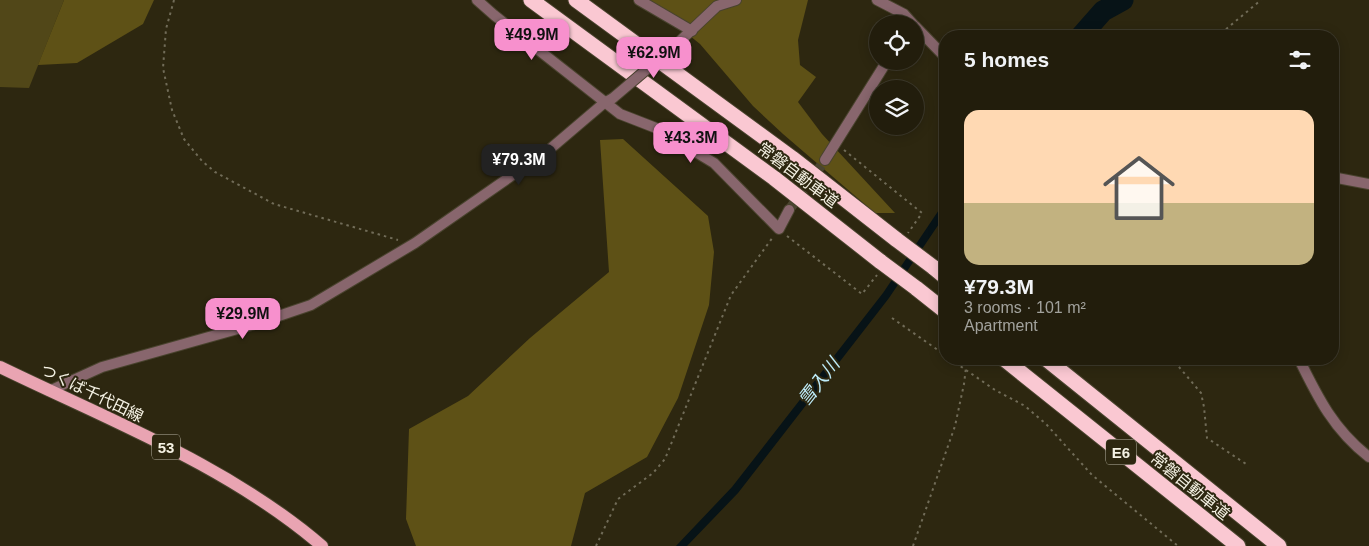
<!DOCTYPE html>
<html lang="en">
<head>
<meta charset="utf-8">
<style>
  body { margin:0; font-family:Helvetica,"Noto Sans JP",sans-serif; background:#2a2615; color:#f1f3f6; height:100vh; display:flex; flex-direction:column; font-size:19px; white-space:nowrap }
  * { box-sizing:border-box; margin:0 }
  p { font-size:16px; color:#a2a29d }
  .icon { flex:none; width:28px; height:28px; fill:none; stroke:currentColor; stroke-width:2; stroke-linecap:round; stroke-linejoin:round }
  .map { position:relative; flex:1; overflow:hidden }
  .drawer { position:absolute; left:939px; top:30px; width:400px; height:335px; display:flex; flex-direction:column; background:#221d0c; border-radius:20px; box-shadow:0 2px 12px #0003,0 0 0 1px #3f3b2d }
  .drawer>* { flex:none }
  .controls { position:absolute; left:869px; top:15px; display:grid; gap:10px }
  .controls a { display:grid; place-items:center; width:55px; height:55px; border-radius:50%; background:#221d0c; box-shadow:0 2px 12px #0003,0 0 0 1px #3f3b2d; font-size:25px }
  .price { position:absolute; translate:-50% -42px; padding:0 11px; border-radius:10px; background:#f790cd; color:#111; font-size:16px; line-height:32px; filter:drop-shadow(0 1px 2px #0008) }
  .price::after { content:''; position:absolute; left:50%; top:30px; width:15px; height:11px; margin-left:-8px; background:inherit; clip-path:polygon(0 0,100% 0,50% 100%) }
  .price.on { background:#222; color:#fff }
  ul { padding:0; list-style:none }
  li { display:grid; align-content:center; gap:10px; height:265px; padding:0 25px }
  li span { display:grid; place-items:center; height:155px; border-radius:15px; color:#555 }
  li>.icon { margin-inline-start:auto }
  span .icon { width:90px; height:90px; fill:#fffc; stroke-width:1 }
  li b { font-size:21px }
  h2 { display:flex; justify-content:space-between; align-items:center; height:60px; padding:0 25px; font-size:21px }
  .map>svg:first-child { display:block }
  .green { fill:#514718 }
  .forest { fill:#5e5116 }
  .water { fill:#071317 }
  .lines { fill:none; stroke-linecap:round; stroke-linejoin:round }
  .river { stroke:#071317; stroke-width:21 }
  .minor-tunnel { stroke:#4b4530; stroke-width:10; stroke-dasharray:10 5; stroke-linecap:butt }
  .minor-casing { stroke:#49432e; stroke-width:12 }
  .primary-casing { stroke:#49432e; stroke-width:14 }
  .motorway-casing { stroke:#49432e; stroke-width:17 }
  .path { stroke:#716c58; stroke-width:2; stroke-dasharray:2.5 4; stroke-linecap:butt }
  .minor { stroke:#88666d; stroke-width:10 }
  .primary { stroke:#e9a4b2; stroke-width:12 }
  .motorway { stroke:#fac8d2; stroke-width:15 }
  .minor-bridge-casing { stroke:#49432e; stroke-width:12; stroke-linecap:butt }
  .motorway-bridge-casing { stroke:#49432e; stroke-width:17; stroke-linecap:butt }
  .minor-bridge { stroke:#88666d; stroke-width:10 }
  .motorway-bridge { stroke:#fac8d2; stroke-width:15 }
  .labels { text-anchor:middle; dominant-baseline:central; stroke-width:4; stroke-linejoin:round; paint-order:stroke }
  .shield { fill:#2d2710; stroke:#b9b5a4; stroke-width:1 }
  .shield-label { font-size:15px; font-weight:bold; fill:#f5f2e4 }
  .street-label { font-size:16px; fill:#f5f2e4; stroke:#2d2710 }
  .water-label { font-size:18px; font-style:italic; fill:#bfedfa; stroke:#2d2710 }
</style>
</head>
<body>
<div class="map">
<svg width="1369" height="546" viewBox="0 0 1369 546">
  <rect width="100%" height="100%" fill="#2d2710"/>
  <path class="green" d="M0,0H64L29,88L0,87Z"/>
  <g class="forest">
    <path d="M64,0H154L143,24L77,63L38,65Z"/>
    <path d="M645,0H808L798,40L800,65L816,77L798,102L822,134L895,213H875L783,134L753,106L700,44Z"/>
    <path d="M623,139L708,216L714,252L709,305L678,398L647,457L585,493L571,546H416L406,519L409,429L468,396L530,338L609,272L600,140Z"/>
  </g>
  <path class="water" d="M945,201V215L889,298L738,493L687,546H676L732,487L883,293Z"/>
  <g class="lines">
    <path class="river" d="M1081,36L1103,11L1123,0"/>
    <path class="minor-tunnel" d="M789,210L825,160"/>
    <defs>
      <g id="minor">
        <path d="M477,0L494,15L620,114L656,128L714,163L779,229L789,210"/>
        <path d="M639,0L692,31"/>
        <path d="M877,0L904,14L913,24"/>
        <path d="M915,26L945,57"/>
        <path d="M679,42L717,6L736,0"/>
        <path d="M825,160L887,61"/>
        <path d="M1332,177L1369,184"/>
        <path d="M1299,359C1318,398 1334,430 1369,457"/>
        <path d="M49,391L102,367L255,324L311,305L415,243L550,149L604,103L613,98"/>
      </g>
      <path id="primary" d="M0,367C109,420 229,466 322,546"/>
      <g id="motorway">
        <path d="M531,0L774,178L881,262"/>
        <path d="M576,0L792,158L897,240"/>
        <path d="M933,267L945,277"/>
        <path d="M916,288L945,311"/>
        <path d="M1004,359L1238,546"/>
        <path d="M1046,359L1279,546"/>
      </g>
    </defs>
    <use href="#minor" class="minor-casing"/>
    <use href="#primary" class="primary-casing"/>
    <use href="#motorway" class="motorway-casing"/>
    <g class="path">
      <path d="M174,0L166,29L163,68L172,110L184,139L202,161L215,172L274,204L398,240"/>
      <path d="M1215,36L1225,30L1261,0"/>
      <path d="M844,150L922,213L908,233"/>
      <path d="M787,236L862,294L877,275"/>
      <path d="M892,318L945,355"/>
      <path d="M950,359L995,390L1025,406L1046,424L1092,475L1178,546"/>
      <path d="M1169,359L1174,361L1201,393L1204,407L1207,438L1246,464"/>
      <path d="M596,546L618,499L653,473L665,459L731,295L773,237"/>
      <path d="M913,546L955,426L964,384L967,359"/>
    </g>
    <use href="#minor" class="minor"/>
    <use href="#primary" class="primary"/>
    <use href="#motorway" class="motorway"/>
    <defs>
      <path id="minor-bridge" d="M613,98L679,42"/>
      <g id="motorway-bridge">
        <path d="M897,240L933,267"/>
        <path d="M881,262L916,288"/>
      </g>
    </defs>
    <use href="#minor-bridge" class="minor-bridge-casing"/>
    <use href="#motorway-bridge" class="motorway-bridge-casing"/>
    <use href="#minor-bridge" class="minor-bridge"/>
    <use href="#motorway-bridge" class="motorway-bridge"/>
  </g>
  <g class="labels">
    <g class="shield">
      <rect x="152" y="434.5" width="28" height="25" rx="4"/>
      <rect x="1106" y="439.5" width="30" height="25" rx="4"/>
    </g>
    <g class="shield-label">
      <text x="166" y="447">53</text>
      <text x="1121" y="452">E6</text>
    </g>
    <g class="street-label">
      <text transform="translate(798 175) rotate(37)">常磐自動車道</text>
      <text transform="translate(92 393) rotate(26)">つくば千代田線</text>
      <text transform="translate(1190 486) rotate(39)">常磐自動車道</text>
    </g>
    <g class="water-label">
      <text transform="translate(819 382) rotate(-52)">雪入川</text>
    </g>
  </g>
</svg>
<div class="controls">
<a><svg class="icon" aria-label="locate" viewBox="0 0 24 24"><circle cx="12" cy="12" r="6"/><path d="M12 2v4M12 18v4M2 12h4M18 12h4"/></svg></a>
<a><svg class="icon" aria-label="layers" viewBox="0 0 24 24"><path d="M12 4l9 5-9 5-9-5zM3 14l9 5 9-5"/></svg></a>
</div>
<b class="price" style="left:532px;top:61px">¥49.9M</b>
<b class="price" style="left:654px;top:79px">¥62.9M</b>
<b class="price" style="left:691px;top:164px">¥43.3M</b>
<b class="price on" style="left:519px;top:186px">¥79.3M</b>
<b class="price" style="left:243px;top:340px">¥29.9M</b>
<section class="drawer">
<h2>5 homes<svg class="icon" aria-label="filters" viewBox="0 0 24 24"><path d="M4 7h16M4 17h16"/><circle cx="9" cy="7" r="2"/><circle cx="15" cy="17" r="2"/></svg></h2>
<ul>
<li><span style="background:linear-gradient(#ffd9b3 60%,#c2b280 0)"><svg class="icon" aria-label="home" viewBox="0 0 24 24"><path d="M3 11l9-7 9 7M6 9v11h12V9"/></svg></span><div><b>¥79.3M</b><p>3 rooms · 101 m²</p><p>Apartment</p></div></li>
</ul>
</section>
</div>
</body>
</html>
